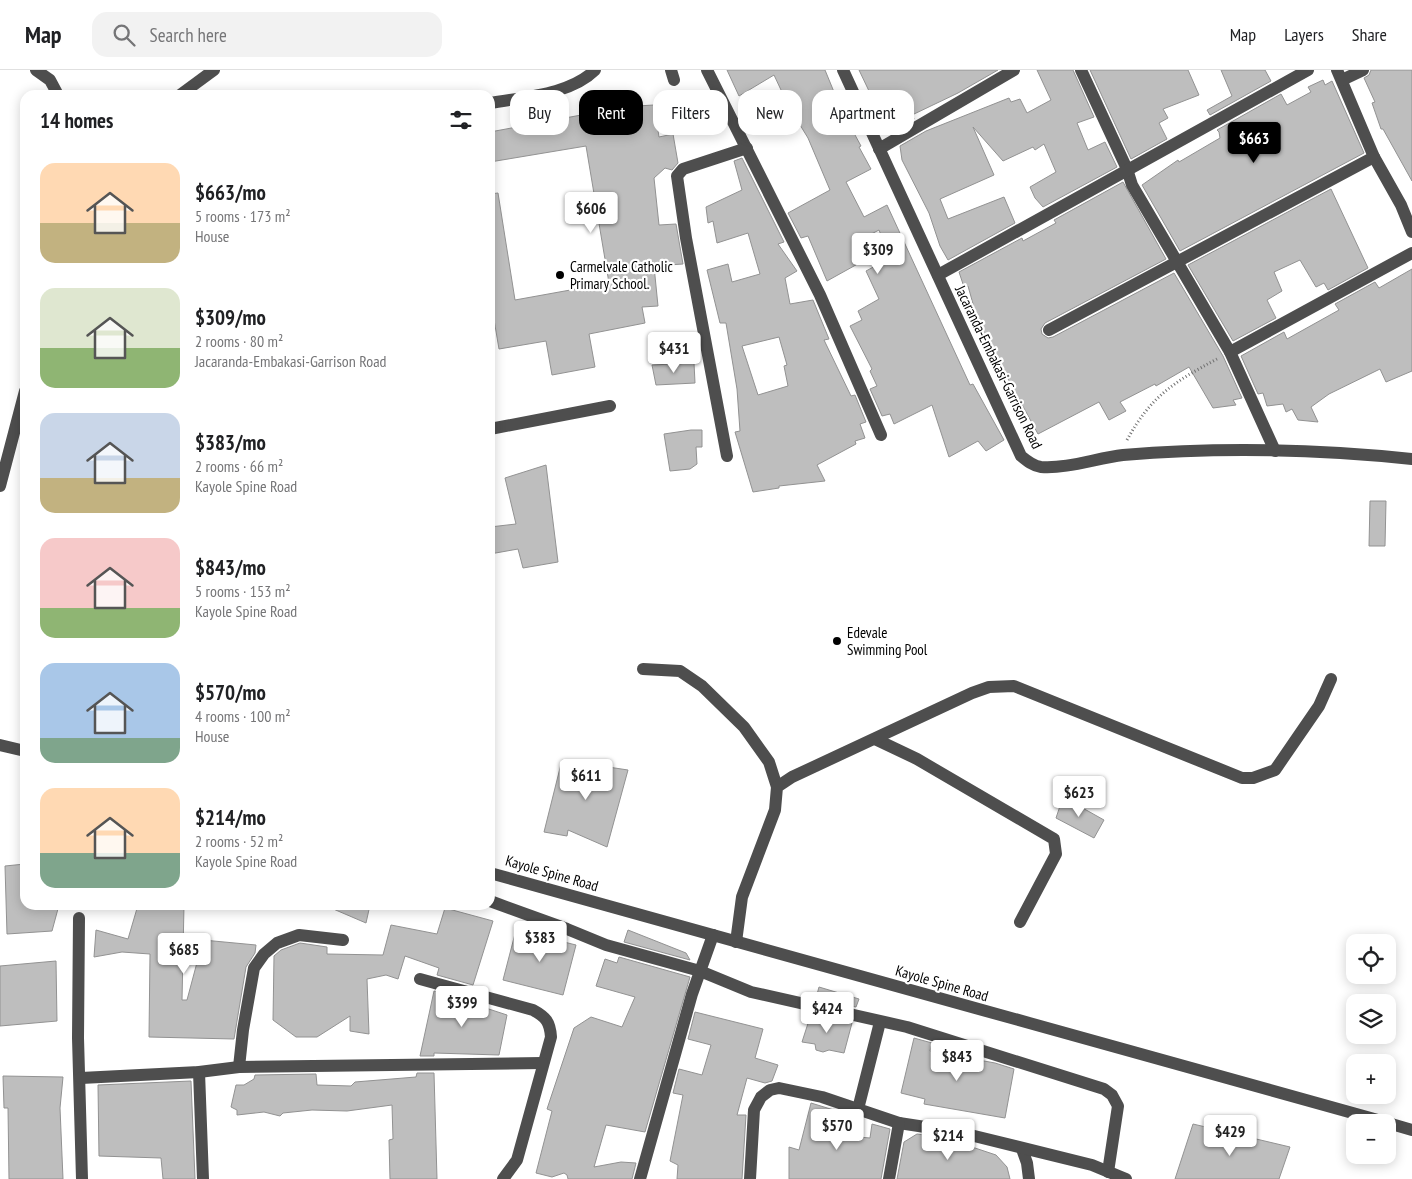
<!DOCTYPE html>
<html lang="en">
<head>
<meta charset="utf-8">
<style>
  body { margin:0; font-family:"PT Sans Narrow",sans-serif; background:#f2f2f2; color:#202124; height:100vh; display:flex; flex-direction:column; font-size:19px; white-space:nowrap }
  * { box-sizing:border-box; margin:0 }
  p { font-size:16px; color:#757577 }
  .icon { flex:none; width:28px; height:28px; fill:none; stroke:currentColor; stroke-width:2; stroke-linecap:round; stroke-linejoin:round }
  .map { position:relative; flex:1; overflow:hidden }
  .details { position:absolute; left:20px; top:20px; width:475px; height:820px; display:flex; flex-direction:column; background:#fff; border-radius:15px; box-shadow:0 2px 12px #0003 }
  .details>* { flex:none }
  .top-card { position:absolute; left:510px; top:20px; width:475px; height:45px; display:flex; gap:10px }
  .tools { position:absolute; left:1346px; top:864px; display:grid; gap:10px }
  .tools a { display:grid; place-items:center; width:50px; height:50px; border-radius:10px; background:#fff; box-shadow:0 2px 12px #0003; font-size:25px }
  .price { position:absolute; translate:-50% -42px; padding:0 11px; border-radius:5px; background:#fff; color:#222; font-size:16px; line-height:32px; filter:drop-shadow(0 1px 2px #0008) }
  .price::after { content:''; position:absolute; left:50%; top:30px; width:15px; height:11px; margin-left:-8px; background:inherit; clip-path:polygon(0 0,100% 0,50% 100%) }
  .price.selected { background:#000; color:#fff }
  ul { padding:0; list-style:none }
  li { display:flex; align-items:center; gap:15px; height:125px; padding:0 20px }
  li span { display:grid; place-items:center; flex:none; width:140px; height:100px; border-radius:15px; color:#555 }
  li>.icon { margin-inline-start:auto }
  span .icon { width:60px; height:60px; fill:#fffc; stroke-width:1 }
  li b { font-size:21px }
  h2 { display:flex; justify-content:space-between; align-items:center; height:60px; padding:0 20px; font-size:21px }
  .chip { padding:0 18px; border-radius:15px; background:#fff; box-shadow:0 2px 12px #0003; font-size:18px; line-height:45px }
  .chip.selected { background:#000; color:#fff }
  header { display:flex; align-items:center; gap:30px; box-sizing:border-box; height:70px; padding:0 25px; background:#fff; border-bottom:1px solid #e0e0e0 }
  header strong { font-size:24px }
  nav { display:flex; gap:28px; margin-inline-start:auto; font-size:18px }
  .search { width:350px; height:45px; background:#f2f2f2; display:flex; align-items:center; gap:12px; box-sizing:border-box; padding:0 18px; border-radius:15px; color:#757577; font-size:19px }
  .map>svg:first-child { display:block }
  .building { fill:#bebebe; stroke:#929292; fill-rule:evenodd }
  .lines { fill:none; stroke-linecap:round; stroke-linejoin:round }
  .path { stroke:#707070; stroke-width:3; stroke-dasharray:1 2.5; stroke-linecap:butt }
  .minor { stroke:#4e4e4e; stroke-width:12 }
  .poi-dot { fill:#000; stroke:#fff; stroke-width:2 }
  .labels { text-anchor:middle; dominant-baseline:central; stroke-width:4.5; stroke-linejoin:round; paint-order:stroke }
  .poi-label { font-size:15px; fill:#000; stroke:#fff; text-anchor:start }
  .street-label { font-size:15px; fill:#000; stroke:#fff }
</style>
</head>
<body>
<header>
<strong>Map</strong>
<div class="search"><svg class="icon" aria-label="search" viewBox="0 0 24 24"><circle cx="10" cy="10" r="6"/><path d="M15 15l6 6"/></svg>Search here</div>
<nav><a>Map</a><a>Layers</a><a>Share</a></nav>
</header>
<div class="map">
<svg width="1412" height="1109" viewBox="0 0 1412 1109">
  <rect width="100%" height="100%" fill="#fff"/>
  <g class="building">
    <path d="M727,0H825L841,39L861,76L859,77L871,99L846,112L864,147L887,135L970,315L973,314L1004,370L986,381L978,371L949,387L932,335L894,354L890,344L882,346L870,319L877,316L870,301L872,299L850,256L862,250L858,241L879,229L866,201L890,188L879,160L854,173L863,191L827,211L808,166L801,168L788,143L830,120L808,68L789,37L774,5L739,26Z"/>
    <path d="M859,0H998L958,23L912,45L914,49L889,63Z"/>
    <path d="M1037,0H1073L1094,47L1077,53L1088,80L1105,72L1117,97L1043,137L1035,128L1030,117L1056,102L1044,74L1035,80L1033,77L1003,91L973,57L994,105L940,129L948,149L1004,127L1015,153L948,190L940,176L929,143L902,90L900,76L926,61L1009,28L1011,32L1020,29L1027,43L1051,30Z"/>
    <path d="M1090,0H1188L1199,25L1163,39L1168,48L1159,53L1167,69L1131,89Z"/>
    <path d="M1221,0H1265L1271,11L1210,45L1207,40L1232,26Z"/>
    <path d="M1371,0H1412V111L1383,59H1381L1372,33L1375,32L1364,8L1369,5Z"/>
    <path d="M1323,10L1325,15L1332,11L1364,83L1180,181L1142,115L1178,90L1179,92L1220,68L1219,62L1217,60L1281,24L1287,35L1311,22L1308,17Z"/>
    <path d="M654,35L659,67L673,64L678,93L672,100L665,98L654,108L659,155L676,154L683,194L654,196L658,236L642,237L645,253L589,264L595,297L552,305L546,271L499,279L490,226V124L498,123L515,230L609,213L586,76L490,92V62L608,40L612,36L640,52L637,36Z"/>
    <path d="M742,88L784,172L778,174L797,201L785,208L790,234L813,230L829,269L824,270L851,326L855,325L866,352L860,354L865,368L855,371L856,374L817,395L825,411L779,416V418L753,422L735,362L740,361L737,319L726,253H720L707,200L728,194L732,212L760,204L748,163L717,173L713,151L708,153L706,137L742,120L734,91ZM779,267L787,295L784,296L788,316L758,325L742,276Z"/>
    <path d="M1123,112L1166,189L1045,253L1041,259L1042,264L1048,268L1053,267L1174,203L1223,286L1242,328L1233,330L1236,335L1213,338L1189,297L1156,316L1155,314L1120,332L1126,341L1109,350L1099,332L1038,364L989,274L977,248L968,216L964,217L959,202L1022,168L1023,171L1056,153L1054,150Z"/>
    <path d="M1331,119L1368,198L1328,220L1324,213L1316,217L1300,190L1274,202L1282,221L1267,230L1276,248L1233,271L1188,195Z"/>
    <path d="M1412,199V301L1386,312L1380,299L1329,324L1311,337L1318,352L1298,350L1292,339L1286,342L1283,334L1267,336L1263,323L1258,324L1241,286L1284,262L1287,269L1339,240L1335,234L1375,212L1379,218Z"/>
    <path d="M694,293L695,313L656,315L652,295Z"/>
    <path d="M691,360H702V377H696L697,394L690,399L670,401L664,364Z"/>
    <path d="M546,395L558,492L523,498L518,479L490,484V457L516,454L505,408Z"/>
    <path d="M1370,431H1386L1385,476H1369Z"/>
    <path d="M562,690L628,700L607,777L568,760L567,766L544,762Z"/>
    <path d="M1063,727L1104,750L1094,768L1056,748Z"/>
    <path d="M25,794V835H59L52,861L7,864L5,796Z"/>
    <path d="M138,835H184L182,930H187L203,870L256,875L255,883L246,897L234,969L149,967L150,884L122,882L94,887L96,860L128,869Z"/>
    <path d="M324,835H370L366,853Z"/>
    <path d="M445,838L493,851L473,915L437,905L439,898L405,886L398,909L386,905L367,909L369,964L350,961V946L317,967H296L273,950L274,886L281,880L300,873L327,877V884L383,885L391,855L437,864Z"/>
    <path d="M516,860L576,875L563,925L503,910Z"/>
    <path d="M628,860L686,883L690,890L624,872Z"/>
    <path d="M619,887L690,907L645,1062L606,1055L594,1097L621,1092L636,1093L632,1109H568L567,1105L564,1103L552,1107L536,1103L552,1041L547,1039L574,958L591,947L622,957L635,927L596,916L605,889L617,893Z"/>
    <path d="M56,891L57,951L0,956V896Z"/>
    <path d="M819,917L859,929L856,937L816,928Z"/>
    <path d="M434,921L507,945L499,985L434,983V986H420Z"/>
    <path d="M695,942L763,959L755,988L778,995L772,1011L765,1013L747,1008L737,1045H746L742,1109H677L678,1095L670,1091L683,1025L673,1023L679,999L702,1005L711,975L688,969Z"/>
    <path d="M811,944L852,953L844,983L829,980L823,982L816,980L815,974L802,972Z"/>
    <path d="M914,968L932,973L930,981L995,993L1014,999L1005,1048L924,1034L925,1029L901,1023Z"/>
    <path d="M417,1003H434L437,1109H390L389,1070L393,1069L392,1035L347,1041L312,1040L283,1043L280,1046L264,1042L237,1045V1040L231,1037L236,1015H244L254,1009L255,1005L316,1004L317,1015L351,1016L355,1012L416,1007Z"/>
    <path d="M3,1006L63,1007L60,1038L63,1109H9L8,1038H4Z"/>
    <path d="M191,1011L195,1109H163L161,1088L99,1086L98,1015Z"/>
    <path d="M811,1033L837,1041L833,1059L847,1066L870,1068L872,1054L890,1059L881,1109H789V1077L799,1080Z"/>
    <path d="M1193,1054L1290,1077L1279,1109H1175Z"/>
    <path d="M917,1064L945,1068L996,1085L1007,1097L1010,1109H897L904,1072Z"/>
  </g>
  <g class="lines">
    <path class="path" d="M1127,370C1151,326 1174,312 1217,289"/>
    <g class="minor">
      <path d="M36,0L50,10L58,25"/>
      <path d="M671,0L674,10"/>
      <path d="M707,0L820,225L881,365"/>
      <path d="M843,0L1021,386C1027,391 1033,396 1041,397C1067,399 1097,388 1123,385C1219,377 1316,379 1412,389"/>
      <path d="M1081,0L1127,99L1132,115L1230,282L1275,381"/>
      <path d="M1337,0L1374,87L1401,135L1412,162"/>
      <path d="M1342,10L1363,0"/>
      <path d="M180,25L214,0"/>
      <path d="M490,33C523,27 570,25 595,0"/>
      <path d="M879,79L1014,0"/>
      <path d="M938,205L1308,0"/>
      <path d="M1049,260L1374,87"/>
      <path d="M1230,282L1412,183"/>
      <path d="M490,359L610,336"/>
      <path d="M727,386L686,168L677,106L683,99L747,78"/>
      <path d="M0,416L25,321"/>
      <path d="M643,599L680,601L702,616L744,657L769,692L777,717"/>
      <path d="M875,669L917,689L1054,769L1056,784L1020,852"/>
      <path d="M0,675L25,681"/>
      <path d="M490,803L1385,1052"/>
      <path d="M490,831L567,859L606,875L700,901L751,922L907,957L1104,1019L1112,1025L1118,1036L1108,1102"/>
      <path d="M79,848L78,968L82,1109"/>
      <path d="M736,872L742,827L775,740L777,717L792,707L972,623L989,617L1014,616L1242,708H1253L1275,700L1319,636L1331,609"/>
      <path d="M420,909L533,940C546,947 550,952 551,967L517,1090L503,1109"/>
      <path d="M239,997L243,960L254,898L264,884L277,873L299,865L343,870"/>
      <path d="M199,1002L203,1109"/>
      <path d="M81,1008L199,1002L239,997L542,993"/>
      <path d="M858,1039L880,952"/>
      <path d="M1388,1053L1412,1060"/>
      <path d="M1022,1079L1027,1093L1029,1109"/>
      <path d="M640,1109L692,924L713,865"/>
      <path d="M750,1109L754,1040L761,1027L770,1020L779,1018L822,1027L899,1053L958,1062L1092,1095L1126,1109"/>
      <path d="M889,1109L899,1053"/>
    </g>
  </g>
  <g class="poi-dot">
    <circle cx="560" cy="205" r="5"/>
    <circle cx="837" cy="571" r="5"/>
  </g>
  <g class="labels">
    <g class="poi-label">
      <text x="570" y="196">Carmelvale Catholic<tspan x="570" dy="17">Primary School.</tspan></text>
      <text x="847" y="562">Edevale<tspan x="847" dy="17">Swimming Pool</tspan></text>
    </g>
    <g class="street-label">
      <text transform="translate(999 297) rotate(64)">Jacaranda-Embakasi-Garrison Road</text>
      <text transform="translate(552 803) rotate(16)">Kayole Spine Road</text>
      <text transform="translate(942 913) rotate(16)">Kayole Spine Road</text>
    </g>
  </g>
</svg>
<div class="tools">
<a><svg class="icon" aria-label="locate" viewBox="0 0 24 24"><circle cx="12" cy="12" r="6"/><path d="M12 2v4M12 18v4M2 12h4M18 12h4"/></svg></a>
<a><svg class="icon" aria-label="layers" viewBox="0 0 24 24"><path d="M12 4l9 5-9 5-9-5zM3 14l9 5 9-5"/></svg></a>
<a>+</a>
<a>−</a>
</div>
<b class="price selected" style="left:1254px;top:94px">$663</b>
<b class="price" style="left:591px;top:164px">$606</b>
<b class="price" style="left:878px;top:205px">$309</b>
<b class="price" style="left:674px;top:304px">$431</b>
<b class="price" style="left:586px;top:731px">$611</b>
<b class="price" style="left:1079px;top:748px">$623</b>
<b class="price" style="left:540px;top:893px">$383</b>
<b class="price" style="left:184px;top:905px">$685</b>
<b class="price" style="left:462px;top:958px">$399</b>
<b class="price" style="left:827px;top:964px">$424</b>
<b class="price" style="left:957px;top:1012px">$843</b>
<b class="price" style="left:837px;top:1081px">$570</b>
<b class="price" style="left:1230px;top:1087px">$429</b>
<b class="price" style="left:948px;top:1091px">$214</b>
<div class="top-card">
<a class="chip">Buy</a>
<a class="chip selected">Rent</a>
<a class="chip">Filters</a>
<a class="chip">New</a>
<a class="chip">Apartment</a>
</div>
<section class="details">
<h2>14 homes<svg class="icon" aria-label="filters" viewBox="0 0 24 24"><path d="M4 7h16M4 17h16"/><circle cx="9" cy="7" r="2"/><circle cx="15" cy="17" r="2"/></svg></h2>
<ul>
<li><span style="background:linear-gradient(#ffd9b3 60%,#c2b280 0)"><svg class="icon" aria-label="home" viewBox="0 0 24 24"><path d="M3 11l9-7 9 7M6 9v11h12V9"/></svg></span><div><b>$663/mo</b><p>5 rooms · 173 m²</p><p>House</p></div></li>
<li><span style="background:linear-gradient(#dfe7d0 60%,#8fb573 0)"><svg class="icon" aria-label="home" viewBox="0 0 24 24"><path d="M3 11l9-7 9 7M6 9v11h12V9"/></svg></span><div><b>$309/mo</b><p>2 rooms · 80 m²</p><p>Jacaranda-Embakasi-Garrison Road</p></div></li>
<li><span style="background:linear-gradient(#c9d6e8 65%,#c2b280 0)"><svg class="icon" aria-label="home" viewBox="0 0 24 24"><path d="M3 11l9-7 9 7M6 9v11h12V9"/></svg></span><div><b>$383/mo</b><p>2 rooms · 66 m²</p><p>Kayole Spine Road</p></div></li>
<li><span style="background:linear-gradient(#f6c9c9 70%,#8fb573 0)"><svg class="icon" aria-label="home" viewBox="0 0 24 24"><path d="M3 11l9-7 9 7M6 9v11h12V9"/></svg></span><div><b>$843/mo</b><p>5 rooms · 153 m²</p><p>Kayole Spine Road</p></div></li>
<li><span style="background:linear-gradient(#a9c7e8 75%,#7fa58c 0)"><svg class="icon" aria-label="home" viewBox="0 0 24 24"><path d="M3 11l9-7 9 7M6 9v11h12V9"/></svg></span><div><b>$570/mo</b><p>4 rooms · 100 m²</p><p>House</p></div></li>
<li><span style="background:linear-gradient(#ffd9b3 65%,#7fa58c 0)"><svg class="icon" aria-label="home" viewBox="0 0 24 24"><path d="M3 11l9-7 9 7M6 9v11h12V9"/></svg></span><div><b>$214/mo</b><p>2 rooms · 52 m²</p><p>Kayole Spine Road</p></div></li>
</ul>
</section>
</div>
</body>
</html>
